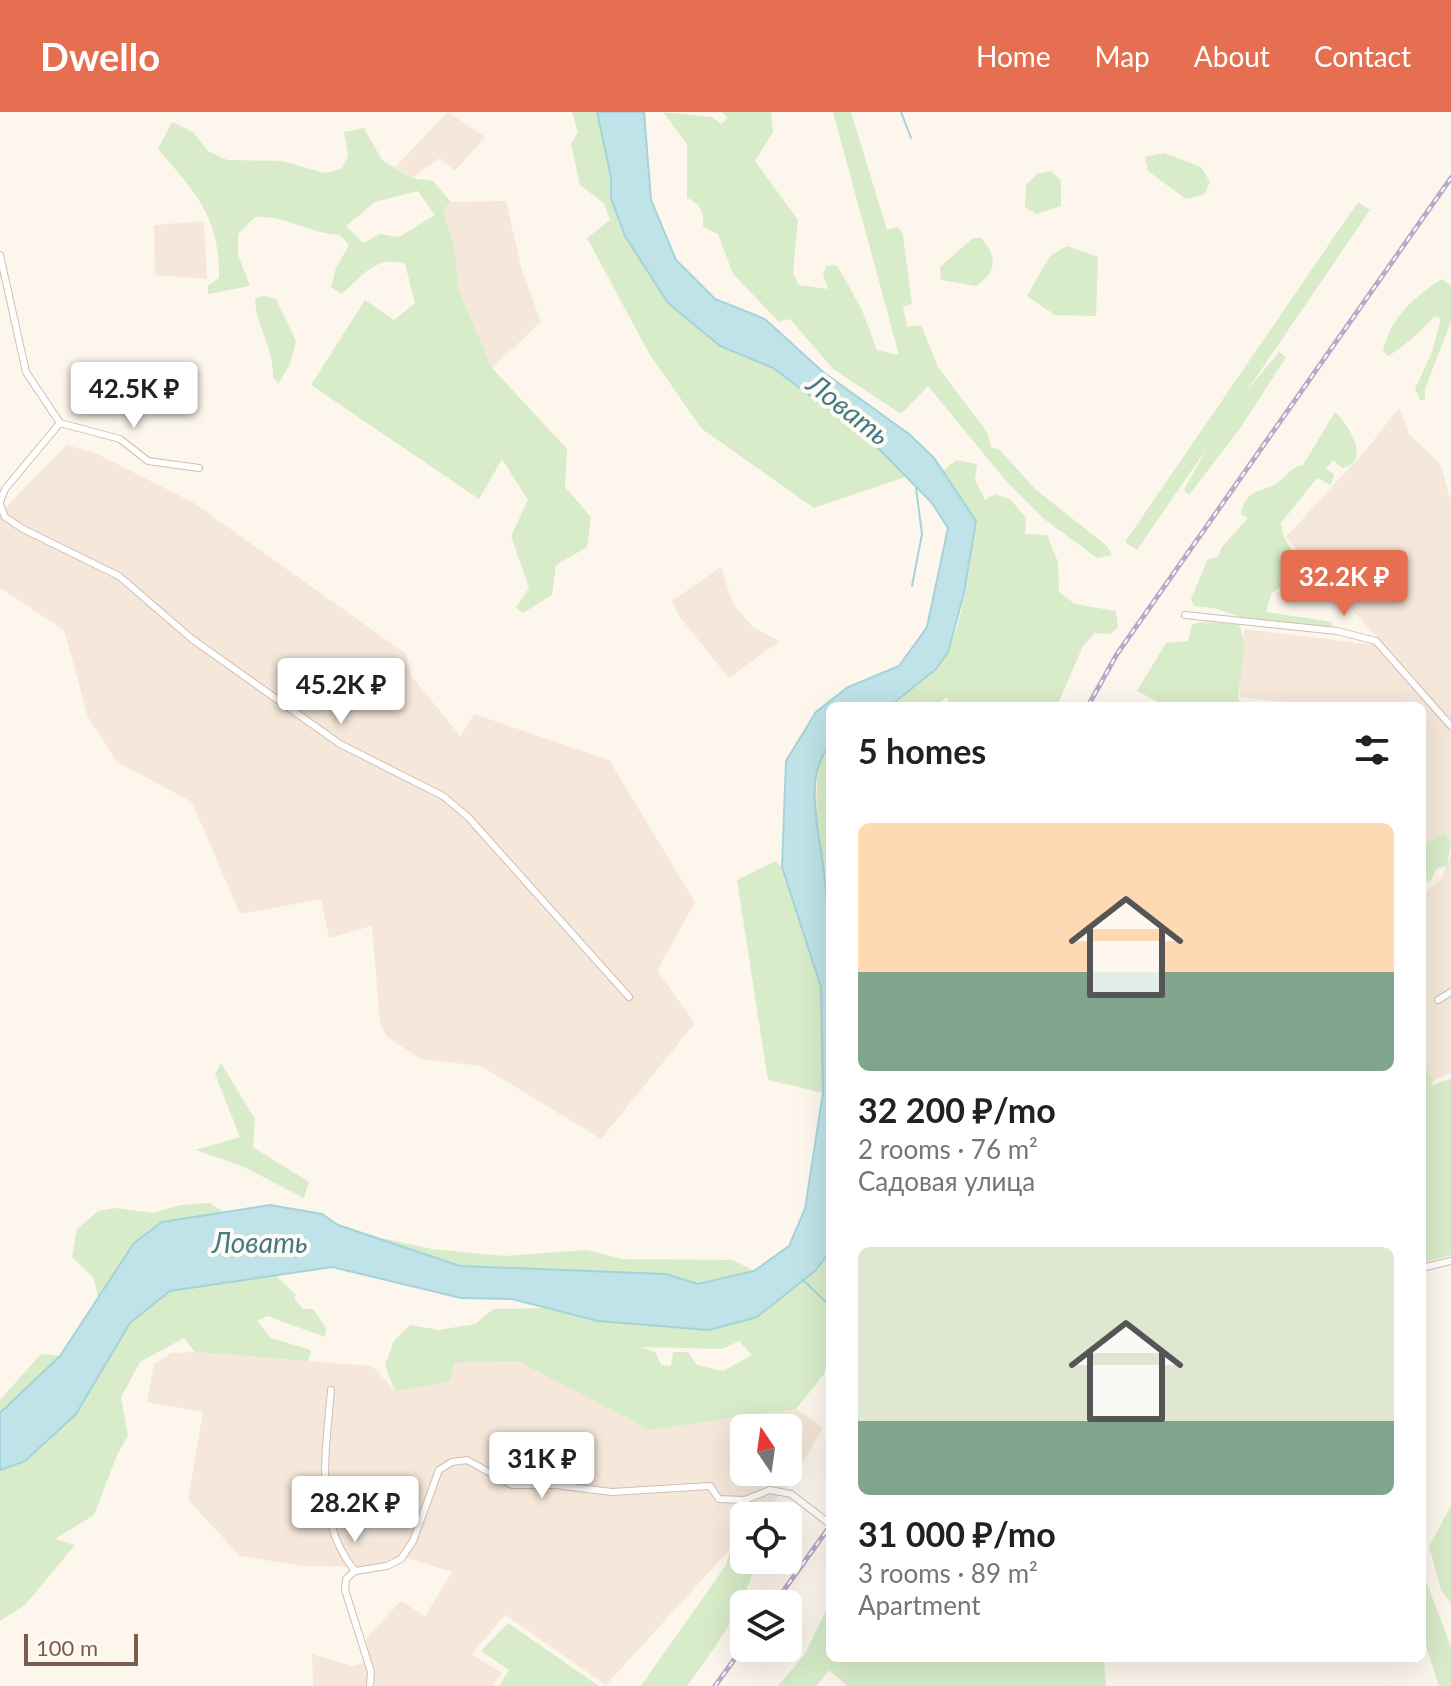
<!DOCTYPE html>
<html lang="en">
<head>
<meta charset="utf-8">
<style>
  body { margin:0; font-family:Lato,sans-serif; background:#f6f6f6; color:#202124; height:100vh; display:flex; flex-direction:column; font-size:30px; white-space:nowrap }
  * { box-sizing:border-box; margin:0 }
  p { font-size:26px; color:#757577 }
  .icon { flex:none; width:44px; height:44px; fill:none; stroke:currentColor; stroke-width:2; stroke-linecap:round; stroke-linejoin:round }
  .map { position:relative; flex:1; overflow:hidden }
  .drawer { position:absolute; left:826px; top:590px; width:600px; height:960px; display:flex; flex-direction:column; background:#fff; border-radius:12px; box-shadow:0 8px 32px #0002 }
  .drawer>* { flex:none }
  .needle { width:52px; rotate:347deg }
  .fabs { position:absolute; left:730px; top:1302px; display:grid; gap:16px }
  .fabs a { display:grid; place-items:center; width:72px; height:72px; border-radius:12px; background:#fff; box-shadow:0 8px 32px #0002; font-size:40px }
  .scale { position:absolute; left:24px; bottom:20px; width:114px; box-sizing:border-box; padding-left:8px; border:4px solid #7a5c4d; border-top:0; font-size:22px; line-height:28px; white-space:nowrap; color:#7a5c4d; -webkit-text-stroke:6px #fffaf3; paint-order:stroke }
  .price { position:absolute; translate:-50% -68px; padding:0 18px; border-radius:8px; background:#fff; color:#222; font-size:26px; line-height:52px; filter:drop-shadow(0 2px 4px #0008) }
  .price::after { content:''; position:absolute; left:50%; top:48px; width:24px; height:18px; margin-left:-12px; background:inherit; clip-path:polygon(0 0,100% 0,50% 100%) }
  .price.selected { background:#e76f51; color:#fff }
  ul { padding:0; list-style:none }
  li { display:grid; align-content:center; gap:16px; height:424px; padding:0 32px }
  li span { display:grid; place-items:center; height:248px; border-radius:12px; color:#555 }
  li>.icon { margin-inline-start:auto }
  span .icon { width:144px; height:144px; fill:#fffc; stroke-width:1 }
  li b { font-size:34px }
  h2 { display:flex; justify-content:space-between; align-items:center; height:96px; padding:0 32px; font-size:34px }
  header { display:flex; align-items:center; gap:48px; box-sizing:border-box; height:112px; padding:0 40px; background:#e76f51; color:#fff }
  header strong { font-size:38px }
  nav { display:flex; gap:44px; margin-inline-start:auto; font-size:28px }
  .map>svg:first-child { display:block }
  .residential { fill:#f5e8da; fill-rule:evenodd }
  .green { fill:#d8ecc9; fill-rule:evenodd }
  .water { fill:#bfe3e8; stroke:#a5d3da; stroke-width:2 }
  .lines { fill:none; stroke-linecap:round; stroke-linejoin:round }
  .stream { stroke:#a5d3da; stroke-width:2 }
  .street-casing { stroke:#d1beb0; stroke-width:8 }
  .street { stroke:#fff; stroke-width:6 }
  .rail-casing { stroke:#b9a8c9; stroke-width:5 }
  .rail { stroke:#fffaf3; stroke-width:2; stroke-dasharray:6; stroke-linecap:butt }
  .labels { text-anchor:middle; dominant-baseline:central; stroke-width:8; stroke-linejoin:round; paint-order:stroke }
  .water-label { font-size:28px; font-style:italic; fill:#437c86; stroke:#fffaf3 }
</style>
</head>
<body>
<header>
<strong>Dwello</strong>
<nav><a>Home</a><a>Map</a><a>About</a><a>Contact</a></nav>
</header>
<div class="map">
<svg width="1451" height="1574" viewBox="0 0 1451 1574">
  <rect width="100%" height="100%" fill="#fdf6ec"/>
  <g class="residential">
    <path d="M448,0L485,25L455,59L440,46L412,66L395,55Z"/>
    <path d="M506,89L522,158L541,210L492,256L458,176L455,138L443,98L451,90Z"/>
    <path d="M204,109L207,167L155,163L154,113Z"/>
    <path d="M1399,295L1409,322L1441,353L1451,390V729L1444,721L1422,734V594H1317L1239,585L1244,517L1385,534L1286,425L1370,333Z"/>
    <path d="M67,333L97,342L194,391L406,542L410,562L460,624L474,602L609,648L695,790L657,859L695,911L601,1027L481,954L421,947L387,925L380,911L372,814L329,826L321,787L240,802L192,690L117,650L88,605L64,518L0,476V401Z"/>
    <path d="M721,455L733,492L754,516L780,529L729,566L679,504L672,489Z"/>
    <path d="M1451,743V960L1434,968L1422,951V782L1441,768Z"/>
    <path d="M195,1240L372,1254L395,1279L453,1251L517,1249L650,1318L796,1297L823,1316L790,1371L761,1404H744V1422L606,1573L505,1503L472,1542L502,1561L493,1574H313L312,1542L352,1554L370,1549L366,1526L401,1489L425,1504L452,1460L407,1446L368,1455L302,1454L240,1444L188,1388L203,1300L147,1290L154,1252L171,1241ZM744,1316H788V1360H744Z"/>
  </g>
  <g class="green">
    <path d="M572,0H597L611,65V86L625,124L668,191L720,234L773,256L824,291L871,329L905,365L814,396L702,317L650,243L587,126L610,108L604,91L580,73L571,32L578,20Z"/>
    <path d="M663,0L712,5L721,12L728,6L722,0H771L773,20L755,49L798,108L793,161L799,173L828,177L823,162L826,154L837,153L862,198L877,238L899,243L833,0H851L887,118L898,115L903,123L912,192L903,195L907,215L921,213L938,255L987,320L991,335L1000,338L1035,377L1107,434L1112,443L1097,446L1044,407L1007,370L928,274L901,302L833,257L790,207L779,210L733,162L718,122L703,115C705,101 700,91 687,86V32Z"/>
    <path d="M172,10L193,20L208,39L227,48L283,49L324,61L341,57L348,44L344,20L364,16L382,48L412,66L433,69L451,90L443,98L455,138L458,176L492,256L567,337L565,375L591,405L587,435L556,453L552,483L523,501L516,495L529,476L511,424L528,388L502,347L479,387L311,273L365,188L394,208L415,191L405,152C377,142 361,165 342,182L331,175L336,156L349,133L340,123C310,122 285,103 255,105L238,122V143L250,174L208,182V174L219,166C220,105 196,81 158,37ZM418,79L435,103L399,125L380,122L363,131L346,114L375,90Z"/>
    <path d="M1164,41L1201,55L1210,70L1204,83L1186,87L1148,59L1145,45Z"/>
    <path d="M1051,59L1061,68V94L1036,102L1025,95L1026,73L1037,62Z"/>
    <path d="M1358,90L1370,98L1246,280L1279,240L1286,245L1241,315L1189,383L1184,378L1207,336L1137,438L1125,430Z"/>
    <path d="M973,126H981C998,144 997,160 976,174L941,168L940,155Z"/>
    <path d="M1067,134L1098,145L1096,204L1055,203L1027,184L1050,144Z"/>
    <path d="M1442,167L1451,174V209L1425,277V288H1420L1415,277L1432,240L1441,206L1435,204C1422,218 1404,235 1388,244L1383,239C1391,205 1413,186 1442,167Z"/>
    <path d="M263,184L276,187L296,229L290,252L278,272L273,265C274,234 256,216 255,187Z"/>
    <path d="M1335,300C1349,313 1372,350 1342,356L1333,348L1326,357L1334,362L1331,373L1317,366L1281,411C1284,448 1323,457 1330,490L1309,488L1307,470L1296,475L1293,467L1279,465L1281,474L1271,482L1266,500L1332,510V516L1242,506L1214,496L1194,494L1191,487L1208,447L1218,445L1222,435L1248,406L1241,402C1244,377 1265,379 1277,371C1288,364 1289,356 1303,353Z"/>
    <path d="M956,348L977,352L975,368L985,388L995,382L1011,388L1026,406L1025,422L1047,423L1058,450L1059,480L1075,492L1116,499L1118,515L1110,522L1095,521L1083,534L1057,594H947L948,585L934,594H890C906,581 926,569 938,554C965,519 969,452 976,409L943,359Z"/>
    <path d="M1200,510L1239,512L1245,533L1238,585L1241,594H1166L1137,579L1166,531L1188,529L1192,513Z"/>
    <path d="M830,634V798L816,705L818,648Z"/>
    <path d="M1444,721L1451,729L1447,754L1437,756L1431,768L1422,772V734Z"/>
    <path d="M775,749L782,755L821,875L823,981L768,968L737,768Z"/>
    <path d="M221,951L255,1007L253,1035L309,1070L304,1086L244,1055L196,1038L240,1025L215,962Z"/>
    <path d="M1422,951L1434,968L1430,974L1451,967V1143L1422,1151Z"/>
    <path d="M210,1091L224,1100L161,1110L134,1131L98,1186L94,1166L72,1145L77,1117L98,1099L115,1096L154,1101L180,1093Z"/>
    <path d="M372,1124L432,1137L504,1144L587,1138L623,1147L733,1148L754,1159L698,1172L666,1162L460,1154Z"/>
    <path d="M830,1140V1238L824,1262L796,1297L650,1318L517,1249L454,1251L450,1270L395,1279L385,1253L394,1229L410,1213L439,1218L475,1212L493,1197L548,1196L598,1209L815,1159ZM739,1229L752,1243L723,1259L697,1253L688,1240H673L671,1254L661,1253L656,1241L641,1235L722,1237Z"/>
    <path d="M275,1163L296,1183L294,1187L303,1197H313L326,1216L325,1225L267,1204L257,1209L271,1226L311,1238L308,1249L195,1240L184,1226L140,1250L121,1285L128,1324L117,1343L94,1403L55,1427L75,1433L25,1493L0,1509V1358L25,1349L76,1302L130,1211L170,1179Z"/>
    <path d="M41,1242L60,1244L0,1301V1288Z"/>
    <path d="M1451,1394V1491L1441,1478L1429,1434Z"/>
    <path d="M744,1431V1448H756C745,1496 716,1534 687,1574H641L726,1453L732,1434Z"/>
    <path d="M1422,1458L1451,1535V1574H1439L1422,1522Z"/>
    <path d="M830,1490V1546H1104L1106,1574H847L829,1558L817,1574H778L805,1542Z"/>
    <path d="M508,1511L599,1574H499L509,1558L481,1539Z"/>
  </g>
  <path class="water" d="M597,0H644L651,88L676,148L715,187L765,207L823,260L909,322L934,346L976,409L964,481L948,540L936,557L890,594H830V634C806,658 816,708 821,739C840,865 830,1011 830,1140L815,1159L757,1205L709,1218L598,1209L512,1187L461,1186L332,1155L170,1179L130,1211L76,1302L25,1349L0,1358V1301L60,1244L134,1131L162,1110L270,1093L322,1102L338,1113L460,1154L666,1162L698,1172L754,1159L789,1134L805,1097L823,981L821,875L782,755L786,649L816,600L848,575L899,554L927,515L948,416L932,391L871,329L773,256L720,234L668,191L625,124L611,86V65Z"/>
  <g class="lines">
    <g class="stream">
      <path d="M901,0L911,26"/>
      <path d="M912,474L922,422L916,376"/>
      <path d="M802,1167L830,1194"/>
    </g>
    <defs>
      <g id="street">
        <path d="M0,143L26,260L60,311"/>
        <path d="M60,311L120,327L148,349L199,356"/>
        <path d="M0,390L5,377L60,311"/>
        <path d="M0,392L5,405L23,417L119,464L192,527L340,632L443,684L468,705L629,885"/>
        <path d="M1185,503L1337,519L1376,529L1451,614"/>
        <path d="M1438,888L1451,880"/>
        <path d="M1422,1156L1451,1149"/>
        <path d="M331,1278C326,1339 313,1408 355,1459L346,1467L345,1478L371,1560L370,1574"/>
        <path d="M355,1459L387,1454L401,1447L413,1429L439,1358L452,1350L467,1348L512,1373H556L612,1380L710,1374L719,1387L745,1388L770,1378L791,1382L830,1412"/>
      </g>
    </defs>
    <use href="#street" class="street-casing"/>
    <use href="#street" class="street"/>
    <defs>
      <g id="rail">
        <path d="M1088,594L1117,542L1451,66"/>
        <path d="M774,1492L830,1414"/>
        <path d="M715,1574L744,1534"/>
      </g>
    </defs>
    <use href="#rail" class="rail-casing"/>
    <use href="#rail" class="rail"/>
  </g>
  <g class="labels">
    <g class="water-label">
      <text transform="translate(849 297) rotate(38)">Ловать</text>
      <text x="260" y="1130">Ловать</text>
    </g>
  </g>
</svg>
<div class="fabs">
<a><svg class="needle" viewBox="-14 -14 28 28"><path d="M0-13l5 13h-10z" fill="#e53935"/><path d="M0 13l5-13h-10z" fill="#757577"/></svg></a>
<a><svg class="icon" aria-label="locate" viewBox="0 0 24 24"><circle cx="12" cy="12" r="6"/><path d="M12 2v4M12 18v4M2 12h4M18 12h4"/></svg></a>
<a><svg class="icon" aria-label="layers" viewBox="0 0 24 24"><path d="M12 4l9 5-9 5-9-5zM3 14l9 5 9-5"/></svg></a>
</div>
<div class="scale">100 m</div>
<b class="price" style="left:134px;top:318px">42.5K ₽</b>
<b class="price selected" style="left:1344px;top:506px">32.2K ₽</b>
<b class="price" style="left:341px;top:614px">45.2K ₽</b>
<b class="price" style="left:542px;top:1388px">31K ₽</b>
<b class="price" style="left:355px;top:1432px">28.2K ₽</b>
<section class="drawer">
<h2>5 homes<svg class="icon" aria-label="filters" viewBox="0 0 24 24"><path d="M4 7h16M4 17h16"/><circle cx="9" cy="7" r="2"/><circle cx="15" cy="17" r="2"/></svg></h2>
<ul>
<li><span style="background:linear-gradient(#ffd9b3 60%,#7fa58c 0)"><svg class="icon" aria-label="home" viewBox="0 0 24 24"><path d="M3 11l9-7 9 7M6 9v11h12V9"/></svg></span><div><b>32 200 ₽/mo</b><p>2 rooms · 76 m²</p><p>Садовая улица</p></div></li>
<li><span style="background:linear-gradient(#dfe7d0 70%,#7fa58c 0)"><svg class="icon" aria-label="home" viewBox="0 0 24 24"><path d="M3 11l9-7 9 7M6 9v11h12V9"/></svg></span><div><b>31 000 ₽/mo</b><p>3 rooms · 89 m²</p><p>Apartment</p></div></li>
</ul>
</section>
</div>
</body>
</html>
